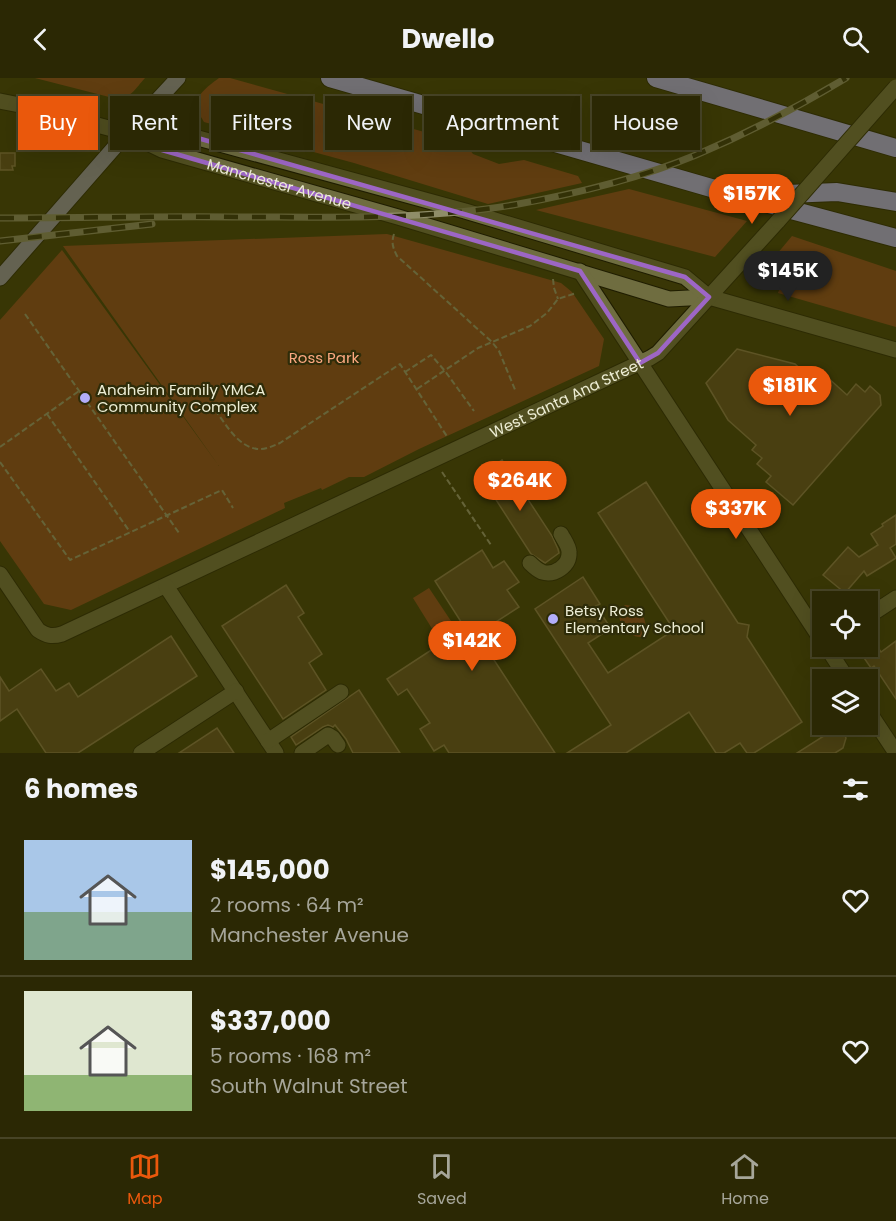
<!DOCTYPE html>
<html lang="en">
<head>
<meta charset="utf-8">
<style>
  body { margin:0; font-family:Poppins,sans-serif; background:#33300e; color:#f1f3f6; height:100vh; display:flex; flex-direction:column; font-size:22px; white-space:nowrap }
  * { box-sizing:border-box; margin:0 }
  p { font-size:20px; color:#a6a69a }
  .icon { flex:none; width:33px; height:33px; fill:none; stroke:currentColor; stroke-width:2; stroke-linecap:round; stroke-linejoin:round }
  .map { position:relative; height:675px; overflow:hidden }
  .details { display:flex; flex-direction:column; background:#2b2804; flex:1 }
  .details>* { flex:none }
  .guide { position:absolute; left:18px; top:18px; width:861px; height:54px; display:flex; gap:12px }
  .controls { position:absolute; left:812px; top:513px; display:grid; gap:12px }
  .controls a { display:grid; place-items:center; width:66px; height:66px; border-radius:0px; background:#2b2804; box-shadow:0 6px 24px #0002,0 0 0 2px #474426; font-size:30px }
  .price { position:absolute; translate:-50% -51px; padding:0 14px; border-radius:21px; background:#ea580c; color:#fff; font-size:20px; line-height:39px; filter:drop-shadow(0 2px 3px #0008) }
  .price::after { content:''; position:absolute; left:50%; top:36px; width:18px; height:14px; margin-left:-9px; background:inherit; clip-path:polygon(0 0,100% 0,50% 100%) }
  .price.active { background:#222; color:#fff }
  ul { padding:0; list-style:none }
  li { display:flex; align-items:center; gap:18px; height:150px; padding:0 24px }
  li+li { border-top:2px solid #474426 }
  li span { display:grid; place-items:center; flex:none; width:168px; height:120px; border-radius:0px; color:#555 }
  li>.icon { margin-inline-start:auto }
  span .icon { width:72px; height:72px; fill:#fffc; stroke-width:1 }
  li b { font-size:26px }
  h2 { display:flex; justify-content:space-between; align-items:center; height:72px; padding:0 24px; font-size:26px }
  .tag { padding:0 21px; border-radius:0px; background:#2b2804; box-shadow:0 6px 24px #0002,0 0 0 2px #474426; font-size:21px; line-height:54px }
  .tag.active { background:#ea580c; color:#fff }
  header { display:flex; justify-content:space-between; align-items:center; height:78px; padding:0 24px; background:#2b2804; font-size:27px; font-weight:700 }
  .tabs { display:flex; justify-content:space-around; align-items:center; height:84px; border-top:2px solid #474426; background:#2b2804; font-size:16px; color:#a6a69a }
  .tabs a { display:grid; justify-items:center; gap:3px }
  .tabs .active { color:#ea580c }
  .map>svg:first-child { display:block }
  .green { fill:#91461e }
  .building { fill:#5d4b20; stroke:#8a774b; stroke-width:1.5 }
  .lines { fill:none; stroke-linecap:round; stroke-linejoin:round }
  .minor-casing { stroke:#1f1d00; stroke-width:17 }
  .major-casing { stroke:#1f1d00; stroke-width:17 }
  .highway-casing { stroke:#1f1d00; stroke-width:20 }
  .path { stroke:#9b9a76; stroke-width:2; stroke-dasharray:6 3; stroke-linecap:butt }
  .minor { stroke:#6f6d40; stroke-width:15 }
  .major { stroke:#9a97ae; stroke-width:15 }
  .highway { stroke:#b6b3f8; stroke-width:18 }
  .rail-casing { stroke:#8f8d68; stroke-width:7 }
  .rail { stroke:#2e2c09; stroke-width:4.5; stroke-dasharray:14; stroke-linecap:butt }
  .minor-bridge-casing { stroke:#1f1d00; stroke-width:17; stroke-linecap:butt }
  .minor-bridge { stroke:#6f6d40; stroke-width:15 }
  .marked { fill:none; stroke:#9d66c5; stroke-width:4.5; stroke-linejoin:round }
  .poi-dot { fill:#b2adf9; stroke:#2e2c09; stroke-width:2 }
  .labels { text-anchor:middle; dominant-baseline:central; stroke-width:4.5; stroke-linejoin:round; paint-order:stroke }
  .street-label { font-size:15px; fill:#ededd4; stroke:#2e2c09 }
  .park-label { font-size:15px; fill:#fba880; stroke:#2e2c09 }
  .poi-label { font-size:15px; fill:#ededd4; stroke:#2e2c09; text-anchor:start }
</style>
</head>
<body>
<header><svg class="icon" aria-label="back" viewBox="0 0 24 24"><path d="M15 5l-7 7 7 7"/></svg>Dwello<svg class="icon" aria-label="search" viewBox="0 0 24 24"><circle cx="10" cy="10" r="6"/><path d="M15 15l6 6"/></svg></header>
<div class="map">
<svg width="896" height="675" viewBox="0 0 896 675">
  <rect width="100%" height="100%" fill="#393606"/>
  <g class="green">
    <path d="M35,0H145C135,11 132,19 117,21Z"/>
    <path d="M219,0H230L464,65L473,76L499,86L524,82L578,98L582,105L488,126L354,85L204,44C202,40 198,35 197,31C193,18 210,7 219,0Z"/>
    <path d="M629,111L747,143L715,179L536,132Z"/>
    <path d="M387,156L561,205L572,214L604,261L599,288L419,371L364,399H349L322,412L321,410L284,425L285,430L71,532L44,526L0,463V242L62,172L219,388L63,168Z"/>
    <path d="M792,158L896,193V249L778,215L781,207L772,182Z"/>
    <path d="M429,510L453,546L436,557L413,520Z"/>
    <path d="M625,527C641,527 651,545 642,559C626,560 611,539 625,527Z"/>
  </g>
  <g class="building">
    <path d="M0,75H15V88H12L13,92H0Z"/>
    <path d="M737,271L795,286L818,307L826,298L847,317L856,306L865,314L870,308L880,317L881,327L793,427L766,404L771,398L757,386L762,380L752,372L756,367L728,342L706,305Z"/>
    <path d="M502,382L552,458L558,471L559,475L545,485L531,476L480,397Z"/>
    <path d="M646,404L738,545L749,547L747,559L802,644L754,675H747L740,665L724,675H716L689,634L626,675H567L611,647L535,531L583,499L600,526L596,528L608,546L599,551L602,556L588,565L608,595L674,552L598,435Z"/>
    <path d="M896,437V466L890,470L896,480L867,498L864,493L845,515L823,497L848,469L859,479L878,467L871,456L883,448L882,446Z"/>
    <path d="M482,472L493,490L504,483L519,504L507,512L519,529L477,556L555,675H449L444,667L434,673L420,651L430,645L407,611L398,617L387,601L465,550L435,503Z"/>
    <path d="M286,507L304,535L298,539L322,576L309,585L326,612L283,641L222,548Z"/>
    <path d="M171,558L197,598L78,675H46L17,631L0,643V599L9,613L41,591L56,613L69,605L78,619Z"/>
    <path d="M896,563V621L874,588L871,590L862,577L876,567L881,574Z"/>
    <path d="M359,612L400,675H353L346,661L335,647L333,649L328,647L323,649L296,667L291,659Z"/>
    <path d="M217,650L234,675H179Z"/>
    <path d="M837,653L843,654L846,660L843,670L835,675H797L830,654L832,656Z"/>
  </g>
  <g class="lines">
    <defs>
      <g id="minor">
        <path id="s1" d="M0,23L30,29L127,55L162,72L398,139L669,221L709,219L896,272"/>
        <path d="M131,55L187,57L465,133L685,199L709,219"/>
        <path d="M580,193L822,563"/>
        <path d="M530,485C534,489 537,492 542,494C554,498 570,488 569,474C569,468 564,462 561,456"/>
        <path id="s2" d="M0,496L38,552C47,558 52,559 62,556L650,280L658,275L778,143"/>
        <path d="M166,508L276,675"/>
        <path d="M867,539L896,520"/>
        <path d="M826,568L848,602"/>
        <path d="M867,631L896,675"/>
        <path d="M268,663L341,614"/>
        <path d="M141,675L236,613"/>
        <path d="M302,675L328,657L333,660L338,667"/>
      </g>
      <path id="major" d="M0,200L127,55L178,0"/>
      <g id="highway">
        <path d="M330,0L739,118L896,160"/>
        <path d="M656,0L896,70"/>
        <path d="M759,117L837,114L896,124"/>
      </g>
    </defs>
    <use href="#minor" class="minor-casing"/>
    <use href="#major" class="major-casing"/>
    <use href="#highway" class="highway-casing"/>
    <g class="path">
      <path d="M394,156C391,165 393,170 397,178L492,264L499,273L516,314"/>
      <path d="M553,201L554,210L558,221"/>
      <path d="M25,236L179,455"/>
      <path d="M405,294L431,277L445,293L474,333"/>
      <path d="M417,311L478,270L530,248L547,235L558,221L576,215"/>
      <path d="M215,332C226,346 237,368 257,371C265,372 273,368 280,365L400,286L448,360"/>
      <path d="M47,336L130,454"/>
      <path d="M0,369L79,313"/>
      <path d="M0,384L70,482L222,412L233,430"/>
      <path d="M442,394L491,467"/>
    </g>
    <use href="#minor" class="minor"/>
    <use href="#major" class="major"/>
    <use href="#highway" class="highway"/>
    <defs>
      <g id="rail">
        <path d="M0,140C80,140 160,138 241,139C331,139 423,142 513,127C575,116 638,101 696,77C748,55 798,29 846,0"/>
        <path d="M0,163L152,146"/>
      </g>
    </defs>
    <use href="#rail" class="rail-casing"/>
    <use href="#rail" class="rail"/>
    <defs>
      <path id="minor-bridge" d="M778,143L896,9"/>
    </defs>
    <use href="#minor-bridge" class="minor-bridge-casing"/>
    <use href="#minor-bridge" class="minor-bridge"/>
  </g>
  <path d="M0 0H896V675H0ZM127,55L187,57L685,199L709,219L658,275L640,285L580,193L162,72Z" fill="#393606" fill-opacity=".55" fill-rule="evenodd"/>
  <path class="marked" d="M127,55L187,57L685,199L709,219L658,275L640,285L580,193L162,72Z"/>
  <g class="poi-dot">
    <circle cx="85" cy="320" r="6"/>
    <circle cx="553" cy="541" r="6"/>
  </g>
  <g class="labels">
    <g class="street-label">
      <text stroke="none"><textPath href="#s1" startOffset="292">Manchester Avenue</textPath></text>
      <text stroke="none"><textPath href="#s2" startOffset="650">West Santa Ana Street</textPath></text>
    </g>
    <g class="park-label">
      <text x="324" y="279">Ross Park</text>
    </g>
    <g class="poi-label">
      <text x="97" y="311">Anaheim Family YMCA<tspan x="97" dy="17">Community Complex</tspan></text>
      <text x="565" y="532">Betsy Ross<tspan x="565" dy="17">Elementary School</tspan></text>
    </g>
  </g>
</svg>
<div class="controls">
<a><svg class="icon" aria-label="locate" viewBox="0 0 24 24"><circle cx="12" cy="12" r="6"/><path d="M12 2v4M12 18v4M2 12h4M18 12h4"/></svg></a>
<a><svg class="icon" aria-label="layers" viewBox="0 0 24 24"><path d="M12 4l9 5-9 5-9-5zM3 14l9 5 9-5"/></svg></a>
</div>
<b class="price" style="left:752px;top:147px">$157K</b>
<b class="price active" style="left:788px;top:224px">$145K</b>
<b class="price" style="left:790px;top:339px">$181K</b>
<b class="price" style="left:520px;top:434px">$264K</b>
<b class="price" style="left:736px;top:462px">$337K</b>
<b class="price" style="left:472px;top:594px">$142K</b>
<div class="guide">
<a class="tag active">Buy</a>
<a class="tag">Rent</a>
<a class="tag">Filters</a>
<a class="tag">New</a>
<a class="tag">Apartment</a>
<a class="tag">House</a>
</div>
</div>
<section class="details">
<h2>6 homes<svg class="icon" aria-label="filters" viewBox="0 0 24 24"><path d="M4 7h16M4 17h16"/><circle cx="9" cy="7" r="2"/><circle cx="15" cy="17" r="2"/></svg></h2>
<ul>
<li><span style="background:linear-gradient(#a9c7e8 60%,#7fa58c 0)"><svg class="icon" aria-label="home" viewBox="0 0 24 24"><path d="M3 11l9-7 9 7M6 9v11h12V9"/></svg></span><div><b>$145,000</b><p>2 rooms · 64 m²</p><p>Manchester Avenue</p></div><svg class="icon" aria-label="heart" viewBox="0 0 24 24"><path d="M12 20l-8-8c-3-5 5-10 8-4 3-6 11-1 8 4z"/></svg></li>
<li><span style="background:linear-gradient(#dfe7d0 70%,#8fb573 0)"><svg class="icon" aria-label="home" viewBox="0 0 24 24"><path d="M3 11l9-7 9 7M6 9v11h12V9"/></svg></span><div><b>$337,000</b><p>5 rooms · 168 m²</p><p>South Walnut Street</p></div><svg class="icon" aria-label="heart" viewBox="0 0 24 24"><path d="M12 20l-8-8c-3-5 5-10 8-4 3-6 11-1 8 4z"/></svg></li>
</ul>
</section>
<nav class="tabs">
<a class="active"><svg class="icon" aria-label="map" viewBox="0 0 24 24"><path d="M3 6l6-2 6 2 6-2v14l-6 2-6-2-6 2zM9 4v14M15 6v14"/></svg>Map</a>
<a><svg class="icon" aria-label="saved" viewBox="0 0 24 24"><path d="M7 4h10v16l-5-4-5 4z"/></svg>Saved</a>
<a><svg class="icon" aria-label="home" viewBox="0 0 24 24"><path d="M3 11l9-7 9 7M6 9v11h12V9"/></svg>Home</a>
</nav>
</body>
</html>
